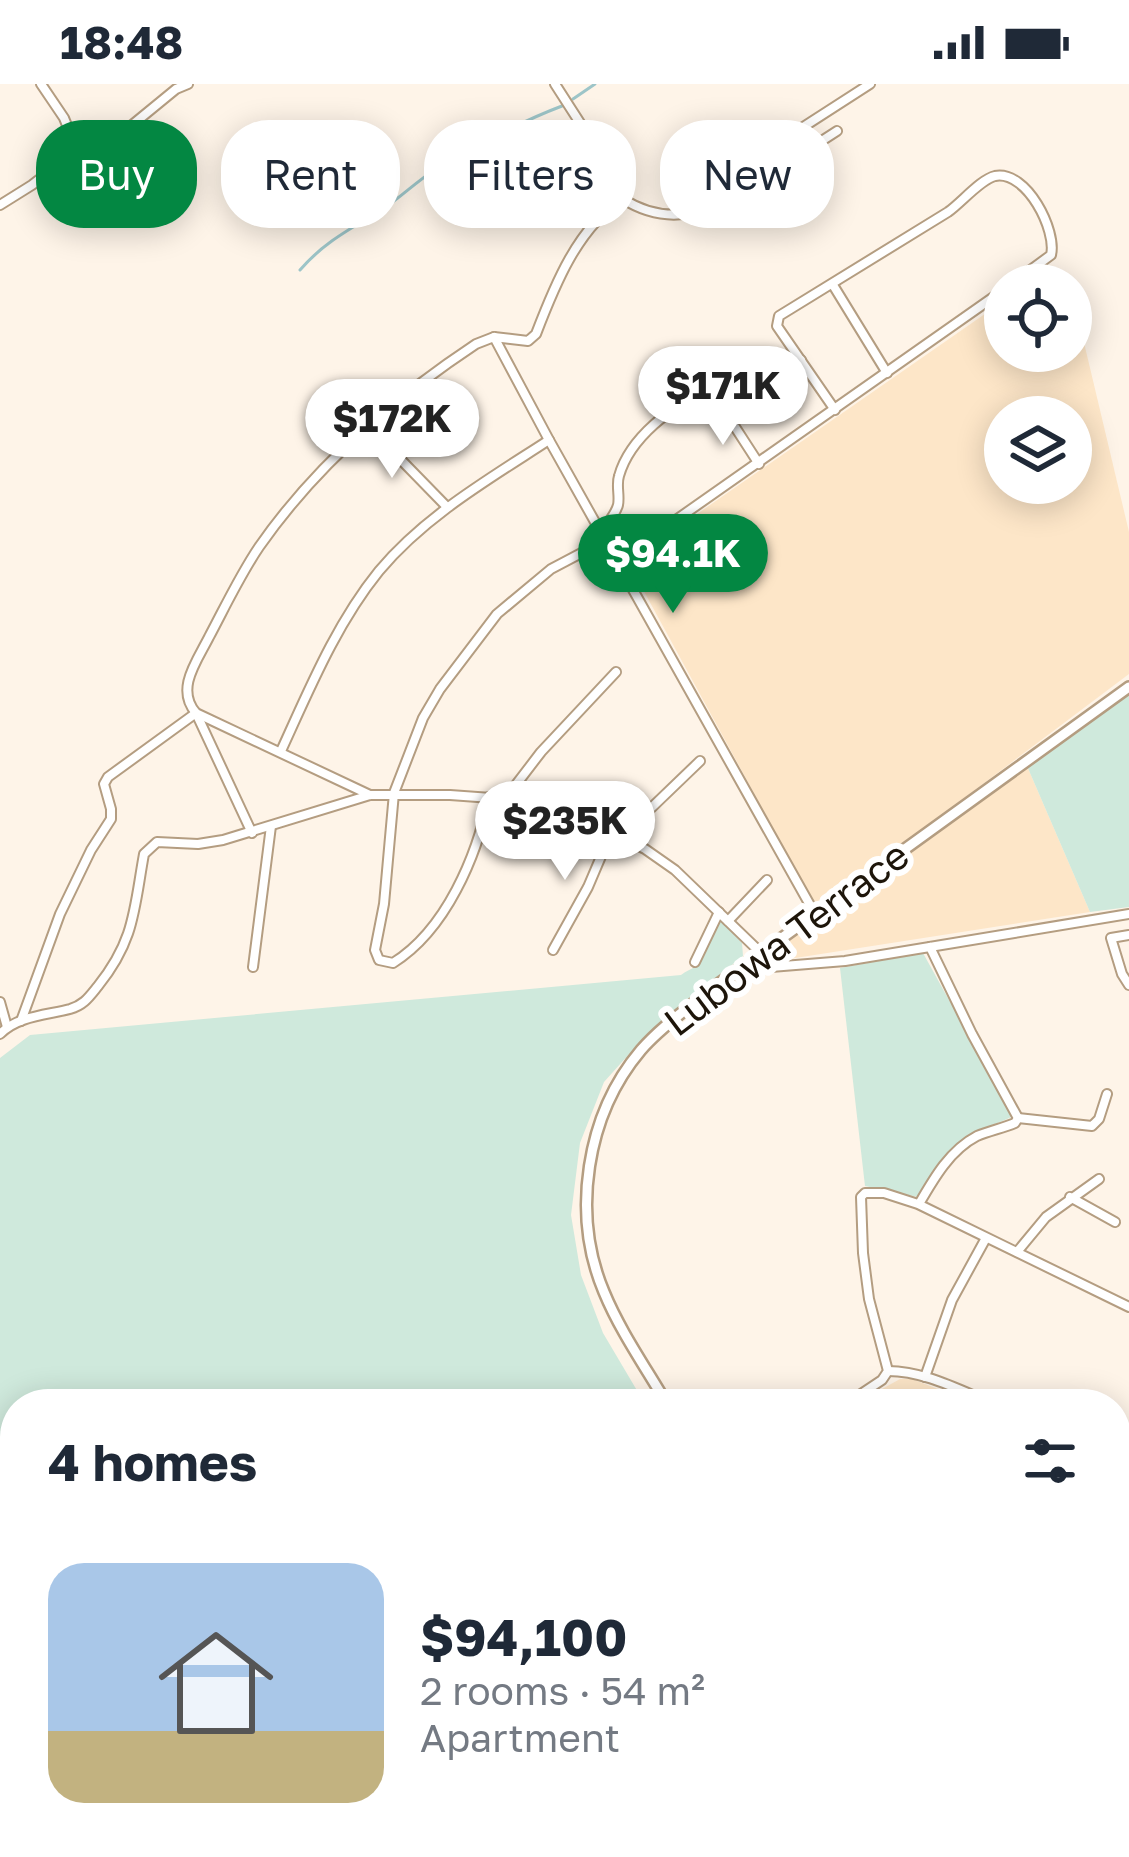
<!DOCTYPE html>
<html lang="en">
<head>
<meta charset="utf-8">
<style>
  body { margin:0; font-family:"Golos Text",sans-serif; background:#f6f6f7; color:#1f2937; height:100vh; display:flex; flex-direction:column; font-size:45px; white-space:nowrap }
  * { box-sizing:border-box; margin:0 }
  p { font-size:39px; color:#747a83 }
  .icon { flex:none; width:66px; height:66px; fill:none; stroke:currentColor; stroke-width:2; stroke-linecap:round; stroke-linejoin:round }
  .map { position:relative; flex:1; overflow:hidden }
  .side { position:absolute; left:0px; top:1305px; width:1131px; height:468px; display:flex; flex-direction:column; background:#fff; border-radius:48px 48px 0 0; box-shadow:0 6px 30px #0003 }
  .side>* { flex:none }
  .guide { position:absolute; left:36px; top:36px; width:1059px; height:108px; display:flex; gap:24px }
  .fabs { position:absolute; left:984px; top:180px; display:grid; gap:24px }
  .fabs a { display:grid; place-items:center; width:108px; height:108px; border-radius:50%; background:#fff; box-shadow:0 6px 30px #0003; font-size:60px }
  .price { position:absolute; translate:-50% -102px; padding:0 27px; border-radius:42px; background:#fff; color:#222; font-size:39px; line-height:78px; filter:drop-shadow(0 3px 6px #0008) }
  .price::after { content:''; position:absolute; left:50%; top:72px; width:36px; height:27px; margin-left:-18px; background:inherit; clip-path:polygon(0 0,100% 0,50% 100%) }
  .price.on { background:#038742; color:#fff }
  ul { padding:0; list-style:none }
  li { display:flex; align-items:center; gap:36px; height:300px; padding:0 48px }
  li span { display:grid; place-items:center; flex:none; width:336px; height:240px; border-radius:36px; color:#555 }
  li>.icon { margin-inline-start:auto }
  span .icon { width:144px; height:144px; fill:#fffc; stroke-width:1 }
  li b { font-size:51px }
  h2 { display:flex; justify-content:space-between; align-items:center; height:144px; padding:0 48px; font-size:51px }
  .chip { padding:0 42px; border-radius:48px; background:#fff; box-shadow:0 6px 30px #0003; font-size:42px; line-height:108px }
  .chip.on { background:#038742; color:#fff }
  .status { display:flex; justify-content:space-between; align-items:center; height:84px; padding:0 60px; background:#fff; direction:ltr }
  .status svg { height:33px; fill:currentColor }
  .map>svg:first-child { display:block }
  .built { fill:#fde6c8; fill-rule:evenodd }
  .green { fill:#cfe9dc }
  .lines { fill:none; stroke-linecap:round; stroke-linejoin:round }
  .stream { stroke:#9dc5c8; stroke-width:3 }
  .minor-casing { stroke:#b49d81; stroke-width:12 }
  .tertiary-casing { stroke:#b49d81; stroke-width:14 }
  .primary-casing { stroke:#b49d81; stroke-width:16 }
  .minor { stroke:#fff; stroke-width:8 }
  .tertiary { stroke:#fff; stroke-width:9 }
  .primary { stroke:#fff; stroke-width:12 }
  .labels { text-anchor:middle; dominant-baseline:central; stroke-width:12; stroke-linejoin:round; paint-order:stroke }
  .street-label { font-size:39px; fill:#1d150a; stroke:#fff }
</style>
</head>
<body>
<div class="status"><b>18:48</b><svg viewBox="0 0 49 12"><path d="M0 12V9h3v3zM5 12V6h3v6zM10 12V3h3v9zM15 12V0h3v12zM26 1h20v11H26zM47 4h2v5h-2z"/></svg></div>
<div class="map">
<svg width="1129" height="1773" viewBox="0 0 1129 1773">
  <rect width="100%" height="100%" fill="#fef4e8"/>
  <g class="built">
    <path d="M1071,204L1129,448V590L817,825L628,478L1005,216V267H1071ZM1005,333H1071V399H1005Z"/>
    <path d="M1027,682L1090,828L776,877L766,876L768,871Z"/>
    <path d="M900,1295H912L977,1320H855Z"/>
    <path d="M1116,1387L1129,1390V1740L1116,1739Z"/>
    <path d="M639,1758H722V1763H716L712,1773H638Z"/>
  </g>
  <g class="green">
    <path d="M1129,608V823L1090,828L1027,682Z"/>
    <path d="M718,834L742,859L743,872L648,949L604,998L580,1059L571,1131L581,1191L603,1249L645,1320H15V1482L0,1462V974L30,951L681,891C686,887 692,885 698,881C705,874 713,845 718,834Z"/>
    <path d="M923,869L1013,1032C999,1040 981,1043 968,1052C946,1067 929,1090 918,1113L865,1102L840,884Z"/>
  </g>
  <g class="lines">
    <g class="stream">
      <path d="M573,15L595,0"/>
      <path d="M300,186C324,158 352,144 383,125C401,113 417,97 436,85C477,61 517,39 562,22"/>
      <path d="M0,1588L15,1592"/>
      <path d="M3,1614L15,1620"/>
      <path d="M10,1631L15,1625"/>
      <path d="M9,1636L7,1649L15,1662"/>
      <path d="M125,1758L131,1773"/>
    </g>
    <defs>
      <g id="minor">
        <path d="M41,0L64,34L79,71"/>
        <path d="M623,115C678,150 725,120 772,89C794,75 815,61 837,47"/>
        <path d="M0,121L32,101L59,80L104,64L176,5L188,0"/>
        <path d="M677,129L724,94L870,0"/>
        <path d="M833,201L887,289"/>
        <path d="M494,253L549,356L815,830"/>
        <path d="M724,326L759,380"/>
        <path d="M835,326L777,242L779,232L948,128C961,119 981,95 995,92C1027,86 1057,147 1051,171L1010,201"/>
        <path d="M367,341L447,423"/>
        <path d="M619,481L626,471L1005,205"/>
        <path d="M281,667C309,606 336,540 379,487C425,432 489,395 549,356"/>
        <path d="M370,711L196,629C175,605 197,577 209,553C225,523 240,491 259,463C316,381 393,315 476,260L494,253L528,257L536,250C554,203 578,142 623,115L618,98L555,0"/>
        <path d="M489,713C477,772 446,846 393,879L379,876L375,866L384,820L394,709L423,634L440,605L497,530L551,485L606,456L603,446C608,439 616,429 618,421C620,412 616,401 619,392C629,356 673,317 709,311L723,325H727L801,276"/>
        <path d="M505,715L541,668L616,588"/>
        <path d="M621,753L700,677"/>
        <path d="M728,837L767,796"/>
        <path d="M1129,851L1111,854L1122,890L1129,901"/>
        <path d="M553,866L588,803L611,749"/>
        <path d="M695,878L719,828"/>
        <path d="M745,881L771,883L845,877L1129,830"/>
        <path d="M253,883L271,742"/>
        <path d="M0,918L7,943"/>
        <path d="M21,937L60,830L91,766L111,735V725L104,700L108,693L196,629L252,749"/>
        <path d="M0,950C17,932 47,931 70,925C84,921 89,913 98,902C135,856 134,825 144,770L157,758L198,760L223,756L370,711H450L505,715L611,749L645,765L675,786L761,869"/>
        <path d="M1018,1034L1092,1042L1099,1035L1107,1010"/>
        <path d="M1070,1113L1115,1138"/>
        <path d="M919,1120C934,1094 950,1066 977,1052C989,1047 1003,1044 1015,1039L1018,1034L972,950L930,863"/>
        <path d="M1017,1168L1046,1133L1099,1095"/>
        <path d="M888,1287C925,1287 961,1307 994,1320"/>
        <path d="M925,1293L952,1216L986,1154"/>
        <path d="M846,1320L882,1296L888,1287L869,1215L863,1169L861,1113L865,1109H884L918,1120L1129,1223"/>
        <path d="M1116,1381L1129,1384"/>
        <path d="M0,1468L15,1489"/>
        <path d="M0,1506L4,1509L15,1506"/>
        <path d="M0,1677L15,1685"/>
        <path d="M0,1741L15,1734"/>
        <path d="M23,1758V1773"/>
        <path d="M724,1758L728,1773"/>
        <path d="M1057,1758L1058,1773"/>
        <path d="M384,1773L386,1758"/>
        <path d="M636,1773L637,1758"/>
        <path d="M872,1773L873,1758"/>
      </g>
      <path id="tertiary" d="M667,1320C646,1284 620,1247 604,1208C571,1130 586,1031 641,966C661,943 687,925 710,906L1129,603"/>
      <g id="primary">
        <path d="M0,1605L15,1609"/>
        <path d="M1116,1750L1129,1751"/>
      </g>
    </defs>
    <use href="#minor" class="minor-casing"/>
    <use href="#tertiary" class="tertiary-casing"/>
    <use href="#primary" class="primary-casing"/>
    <use href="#minor" class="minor"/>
    <use href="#tertiary" class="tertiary"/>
    <use href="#primary" class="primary"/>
  </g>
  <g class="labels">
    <g class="street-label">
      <text transform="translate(786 854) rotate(-37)">Lubowa Terrace</text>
    </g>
  </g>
</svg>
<div class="fabs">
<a><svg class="icon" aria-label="locate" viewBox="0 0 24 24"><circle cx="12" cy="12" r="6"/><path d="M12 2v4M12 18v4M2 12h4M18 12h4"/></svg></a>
<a><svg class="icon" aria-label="layers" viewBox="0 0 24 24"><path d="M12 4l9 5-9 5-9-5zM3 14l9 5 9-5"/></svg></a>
</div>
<b class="price" style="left:723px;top:364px">$171K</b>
<b class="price" style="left:392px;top:397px">$172K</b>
<b class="price on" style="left:673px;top:532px">$94.1K</b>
<b class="price" style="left:565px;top:799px">$235K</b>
<div class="guide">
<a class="chip on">Buy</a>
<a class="chip">Rent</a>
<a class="chip">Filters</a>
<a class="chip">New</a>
</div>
<section class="side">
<h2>4 homes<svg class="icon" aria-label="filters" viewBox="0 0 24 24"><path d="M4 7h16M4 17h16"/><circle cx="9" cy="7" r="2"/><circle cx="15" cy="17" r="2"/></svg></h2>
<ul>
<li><span style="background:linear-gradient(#a9c7e8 70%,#c2b280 0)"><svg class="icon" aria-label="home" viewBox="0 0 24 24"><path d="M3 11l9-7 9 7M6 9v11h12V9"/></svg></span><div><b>$94,100</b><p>2 rooms · 54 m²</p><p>Apartment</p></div></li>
</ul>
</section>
</div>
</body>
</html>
